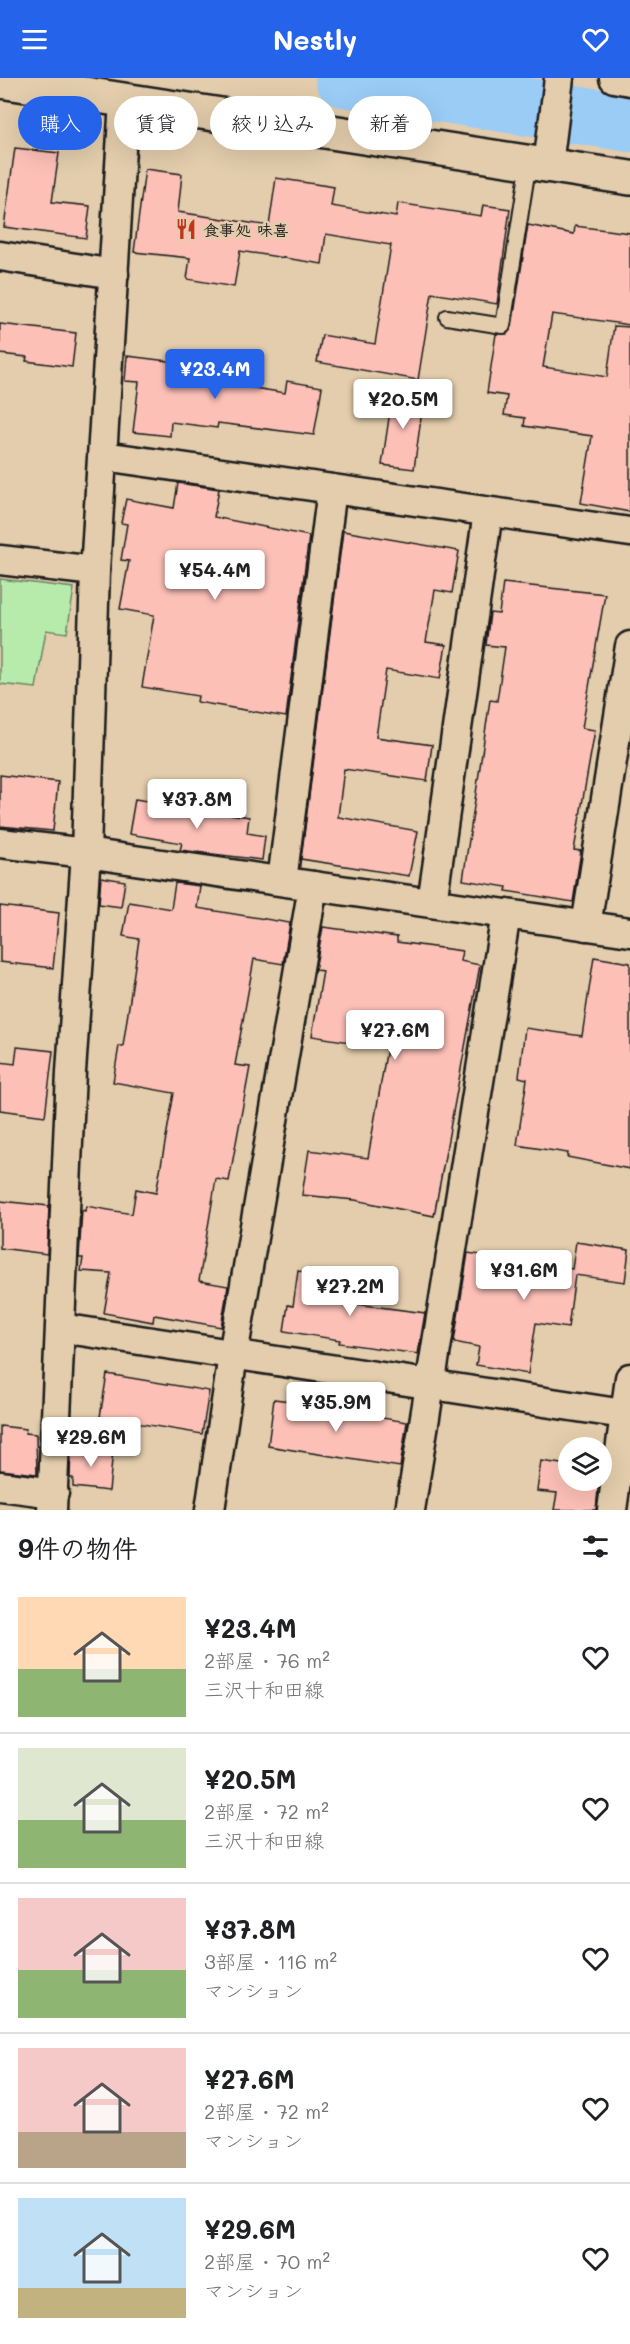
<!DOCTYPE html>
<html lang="ja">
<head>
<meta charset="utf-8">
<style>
  body { margin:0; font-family:Mali,"Klee One",sans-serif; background:#f2f2f2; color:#202124; height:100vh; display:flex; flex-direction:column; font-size:22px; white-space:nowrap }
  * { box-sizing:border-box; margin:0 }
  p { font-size:20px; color:#757577 }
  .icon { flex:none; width:33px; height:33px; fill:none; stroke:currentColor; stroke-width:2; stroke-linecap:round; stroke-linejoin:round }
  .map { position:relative; height:1432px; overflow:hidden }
  .details { display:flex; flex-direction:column; background:#fff; flex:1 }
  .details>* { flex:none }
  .banner { position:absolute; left:18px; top:18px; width:594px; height:54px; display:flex; gap:12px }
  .controls { position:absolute; left:558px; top:1359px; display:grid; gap:12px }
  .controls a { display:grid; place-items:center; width:54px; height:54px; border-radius:50%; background:#fff; box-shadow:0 6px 24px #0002; font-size:30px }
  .price { position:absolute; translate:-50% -51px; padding:0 14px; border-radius:6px; background:#fff; color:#222; font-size:20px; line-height:39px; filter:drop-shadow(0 2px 3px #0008) }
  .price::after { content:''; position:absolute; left:50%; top:36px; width:18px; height:14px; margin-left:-9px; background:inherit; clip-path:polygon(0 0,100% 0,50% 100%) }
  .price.on { background:#2563eb; color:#fff }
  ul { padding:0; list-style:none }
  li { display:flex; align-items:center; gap:18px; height:150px; padding:0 18px }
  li+li { border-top:2px solid #e0e0e0 }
  li span { display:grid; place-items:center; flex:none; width:168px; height:120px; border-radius:0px; color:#555 }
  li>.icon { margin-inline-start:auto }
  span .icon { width:72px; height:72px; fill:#fffc; stroke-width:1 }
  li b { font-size:26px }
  h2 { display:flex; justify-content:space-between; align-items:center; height:72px; padding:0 18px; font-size:26px }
  .chip { padding:0 21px; border-radius:27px; background:#fff; box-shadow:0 6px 24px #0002; font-size:21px; line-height:54px }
  .chip.on { background:#2563eb; color:#fff }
  header { display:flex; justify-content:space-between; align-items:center; height:78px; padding:0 18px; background:#2563eb; color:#fff; font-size:27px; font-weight:700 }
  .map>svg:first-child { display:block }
  .green { fill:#b7ebac; stroke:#6a8464; stroke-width:1.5 }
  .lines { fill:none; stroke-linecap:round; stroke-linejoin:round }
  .river { stroke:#9accf6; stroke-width:58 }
  .building { fill:#fcc0b7; stroke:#1c1c1c; stroke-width:1.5 }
  .service-casing { stroke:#1c1c1c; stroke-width:18 }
  .minor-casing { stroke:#1c1c1c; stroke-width:33 }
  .primary-casing { stroke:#1c1c1c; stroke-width:38 }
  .service { stroke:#e3cdac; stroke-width:14 }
  .minor { stroke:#e3cdac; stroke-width:28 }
  .primary { stroke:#e3cdac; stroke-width:33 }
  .labels { text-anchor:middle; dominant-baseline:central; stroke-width:5; stroke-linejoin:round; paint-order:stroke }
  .poi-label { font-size:16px; font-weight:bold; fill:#1c1c1c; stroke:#e3cdac; text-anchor:start }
</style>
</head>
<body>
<header><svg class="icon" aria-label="menu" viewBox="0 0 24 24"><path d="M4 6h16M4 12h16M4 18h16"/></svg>Nestly<svg class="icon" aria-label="heart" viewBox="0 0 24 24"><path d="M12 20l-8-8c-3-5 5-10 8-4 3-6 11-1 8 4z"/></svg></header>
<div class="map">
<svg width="630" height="1432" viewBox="0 0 630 1432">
  <rect width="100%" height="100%" fill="#e3cdac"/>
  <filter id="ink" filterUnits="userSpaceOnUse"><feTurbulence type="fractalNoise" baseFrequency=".0167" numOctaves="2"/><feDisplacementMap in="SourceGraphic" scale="12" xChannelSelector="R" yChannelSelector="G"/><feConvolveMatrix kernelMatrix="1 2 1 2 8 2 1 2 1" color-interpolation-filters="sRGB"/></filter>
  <g filter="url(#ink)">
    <path class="green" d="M0,501L74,510L67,555L46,552L36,610L0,606Z"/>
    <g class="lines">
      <path class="river" d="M344,0L630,45"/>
    </g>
    <g class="building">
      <path d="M15,70L59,75L52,124L90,128L86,160L4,149Z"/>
      <path d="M145,91L182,96L178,134L269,148L276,100L334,109L331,128L396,139L398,125L481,138L483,127L510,131L497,226L432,215L418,302L317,284L322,257L375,266L391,167L326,156L322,186L240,173L234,209L187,201L190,180L134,174Z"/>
      <path d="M528,147L574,156L575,148L630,155V247L552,236L543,289L607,299L614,248L630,249V434L581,425L592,358L524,348L525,340L504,337L507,318L487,315L496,256H507L512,249Z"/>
      <path d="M0,246L76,255L72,289L26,283L27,279L0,276Z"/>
      <path d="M127,278L225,290L223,305L285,315L287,303L322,309L314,357L218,345L217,350L171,344L170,358L133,354L139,304L125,303Z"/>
      <path d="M393,313L424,318L414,391L382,387Z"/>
      <path d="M178,405L219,411L214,439L309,458L286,639L197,624L198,618L142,609L154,537L120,531L129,483L121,482L127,446L121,445L126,421L174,430Z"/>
      <path d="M343,453L459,473L452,515L435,512L426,564L446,567L440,601L386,592L376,659L432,667L427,703L344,691L338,739L418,753L409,798L301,781Z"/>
      <path d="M503,505L605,516L582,650L595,652L574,772L581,773L573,824L506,813L507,809L463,802L490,622L497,623L505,569L486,567L490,535L499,536Z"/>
      <path d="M0,697L58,704L53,753L0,748Z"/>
      <path d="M135,721L249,739L247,755L265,758L262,782L180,772L182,765L129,756Z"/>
      <path d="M101,799L125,803L121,829L99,826Z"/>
      <path d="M175,805L200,808L197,830L290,845L283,886L254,881L235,987L250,989L229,1103L216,1101L199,1203L228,1208L221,1249L154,1237L153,1244L104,1235L111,1195L81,1193L83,1180H79L82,1132L85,1133L86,1128L132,1136L136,1111L156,1115L174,1015L113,1004L119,968H123L139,861L123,858L129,824L171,831Z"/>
      <path d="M0,828L59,835L53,890L0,884Z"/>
      <path d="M323,849L397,859V864L462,873L460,883L480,887L434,1138L355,1122L302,1117L309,1072L368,1080L387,970L312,958L323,893L315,892Z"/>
      <path d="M594,879L630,885V1091L567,1079L568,1075L517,1067L527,1001L519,999L525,950L582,958Z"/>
      <path d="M17,969L53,973L45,1038L0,1032V984L15,986Z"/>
      <path d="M0,1123L49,1128L47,1176L0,1170Z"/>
      <path d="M576,1164L629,1172L625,1204L575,1197L568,1250L536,1245L528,1296L476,1287L479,1269L454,1264L468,1175L572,1191Z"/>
      <path d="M298,1193L334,1199L333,1203L360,1207L357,1226L425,1235L418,1276L339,1265L340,1262L284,1253L288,1227L293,1228Z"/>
      <path d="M107,1296L209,1313L202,1356L100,1339Z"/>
      <path d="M274,1321L347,1330L346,1334L407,1344L400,1389L268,1368Z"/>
      <path d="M0,1348L26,1351L25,1355L36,1356L37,1396L0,1392Z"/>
      <path d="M71,1368L113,1372L109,1413L73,1409V1400H70Z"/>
      <path d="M541,1383L568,1387V1402H599L596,1432H554L557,1415L537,1413Z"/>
    </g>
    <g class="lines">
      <defs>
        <path id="service" d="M447,239L503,248L529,83"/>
        <g id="minor">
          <path d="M614,0L630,3"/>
          <path d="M548,87L559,0"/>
          <path d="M0,178L114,196"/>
          <path d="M104,378L630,454"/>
          <path d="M0,482L95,493"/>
          <path d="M0,765L86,775L630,854"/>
          <path d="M282,803L332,411"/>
          <path d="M432,825L488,434"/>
          <path d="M586,848L630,568"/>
          <path d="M61,1250L630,1337"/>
          <path d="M0,1408L54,1415"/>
          <path d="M52,1432L71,994L86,775L95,493L124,23"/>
          <path d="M210,1432L233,1277L313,808"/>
          <path d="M410,1432L506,836"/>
          <path d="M612,1432L630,1300"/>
        </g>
        <path id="primary" d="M0,3L630,100"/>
      </defs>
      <use href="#service" class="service-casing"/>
      <use href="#minor" class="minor-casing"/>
      <use href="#primary" class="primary-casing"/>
      <use href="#service" class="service"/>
      <use href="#minor" class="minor"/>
      <use href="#primary" class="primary"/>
    </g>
  </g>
  <defs>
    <symbol id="restaurant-bare" viewBox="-9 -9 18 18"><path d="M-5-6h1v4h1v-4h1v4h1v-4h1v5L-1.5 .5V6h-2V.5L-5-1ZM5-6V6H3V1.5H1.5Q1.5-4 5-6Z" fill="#c8321e" stroke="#e3cdac" stroke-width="2.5" paint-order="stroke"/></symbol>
  </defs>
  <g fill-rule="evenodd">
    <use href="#restaurant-bare" x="171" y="136" width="30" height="30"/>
  </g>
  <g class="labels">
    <g class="poi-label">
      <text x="203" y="151">食事処 味喜</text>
    </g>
  </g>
</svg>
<div class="controls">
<a><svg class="icon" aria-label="layers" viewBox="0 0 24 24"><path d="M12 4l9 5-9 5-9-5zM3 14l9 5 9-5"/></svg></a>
</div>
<b class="price on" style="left:215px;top:322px">¥23.4M</b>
<b class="price" style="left:403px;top:352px">¥20.5M</b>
<b class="price" style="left:215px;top:523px">¥54.4M</b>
<b class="price" style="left:197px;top:752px">¥37.8M</b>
<b class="price" style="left:395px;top:983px">¥27.6M</b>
<b class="price" style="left:524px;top:1223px">¥31.6M</b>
<b class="price" style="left:350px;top:1239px">¥27.2M</b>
<b class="price" style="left:336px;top:1355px">¥35.9M</b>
<b class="price" style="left:91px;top:1390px">¥29.6M</b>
<div class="banner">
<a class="chip on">購入</a>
<a class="chip">賃貸</a>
<a class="chip">絞り込み</a>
<a class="chip">新着</a>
</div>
</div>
<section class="details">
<h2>9件の物件<svg class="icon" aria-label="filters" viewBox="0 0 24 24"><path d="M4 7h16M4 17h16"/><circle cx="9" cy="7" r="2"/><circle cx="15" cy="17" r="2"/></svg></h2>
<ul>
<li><span style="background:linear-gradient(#ffd9b3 60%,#8fb573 0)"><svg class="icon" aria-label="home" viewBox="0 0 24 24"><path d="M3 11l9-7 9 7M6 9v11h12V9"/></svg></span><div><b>¥23.4M</b><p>2部屋 · 76 m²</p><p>三沢十和田線</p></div><svg class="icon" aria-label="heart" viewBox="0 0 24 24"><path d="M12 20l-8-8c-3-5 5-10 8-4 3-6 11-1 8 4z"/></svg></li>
<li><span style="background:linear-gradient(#dfe7d0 60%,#8fb573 0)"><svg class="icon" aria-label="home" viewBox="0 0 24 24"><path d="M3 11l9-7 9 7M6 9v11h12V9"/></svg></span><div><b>¥20.5M</b><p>2部屋 · 72 m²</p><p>三沢十和田線</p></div><svg class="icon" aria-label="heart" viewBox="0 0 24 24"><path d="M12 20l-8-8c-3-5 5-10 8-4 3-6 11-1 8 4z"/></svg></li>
<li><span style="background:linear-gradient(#f6c9c9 60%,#8fb573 0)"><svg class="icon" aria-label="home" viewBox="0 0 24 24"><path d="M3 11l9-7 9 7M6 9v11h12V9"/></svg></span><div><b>¥37.8M</b><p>3部屋 · 116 m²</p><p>マンション</p></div><svg class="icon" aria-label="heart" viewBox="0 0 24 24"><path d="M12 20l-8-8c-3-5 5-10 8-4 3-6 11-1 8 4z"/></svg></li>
<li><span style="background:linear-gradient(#f6c9c9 70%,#b9a48a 0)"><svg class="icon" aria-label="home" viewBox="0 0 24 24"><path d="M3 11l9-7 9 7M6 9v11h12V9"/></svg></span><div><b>¥27.6M</b><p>2部屋 · 72 m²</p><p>マンション</p></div><svg class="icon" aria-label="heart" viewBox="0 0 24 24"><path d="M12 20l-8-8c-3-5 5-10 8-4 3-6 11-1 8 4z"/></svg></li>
<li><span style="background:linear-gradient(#bfe0f5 75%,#c2b280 0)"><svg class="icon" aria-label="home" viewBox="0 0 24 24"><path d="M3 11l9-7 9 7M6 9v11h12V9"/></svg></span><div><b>¥29.6M</b><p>2部屋 · 70 m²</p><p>マンション</p></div><svg class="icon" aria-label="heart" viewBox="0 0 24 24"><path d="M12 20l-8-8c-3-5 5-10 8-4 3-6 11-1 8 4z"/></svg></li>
</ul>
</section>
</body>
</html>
